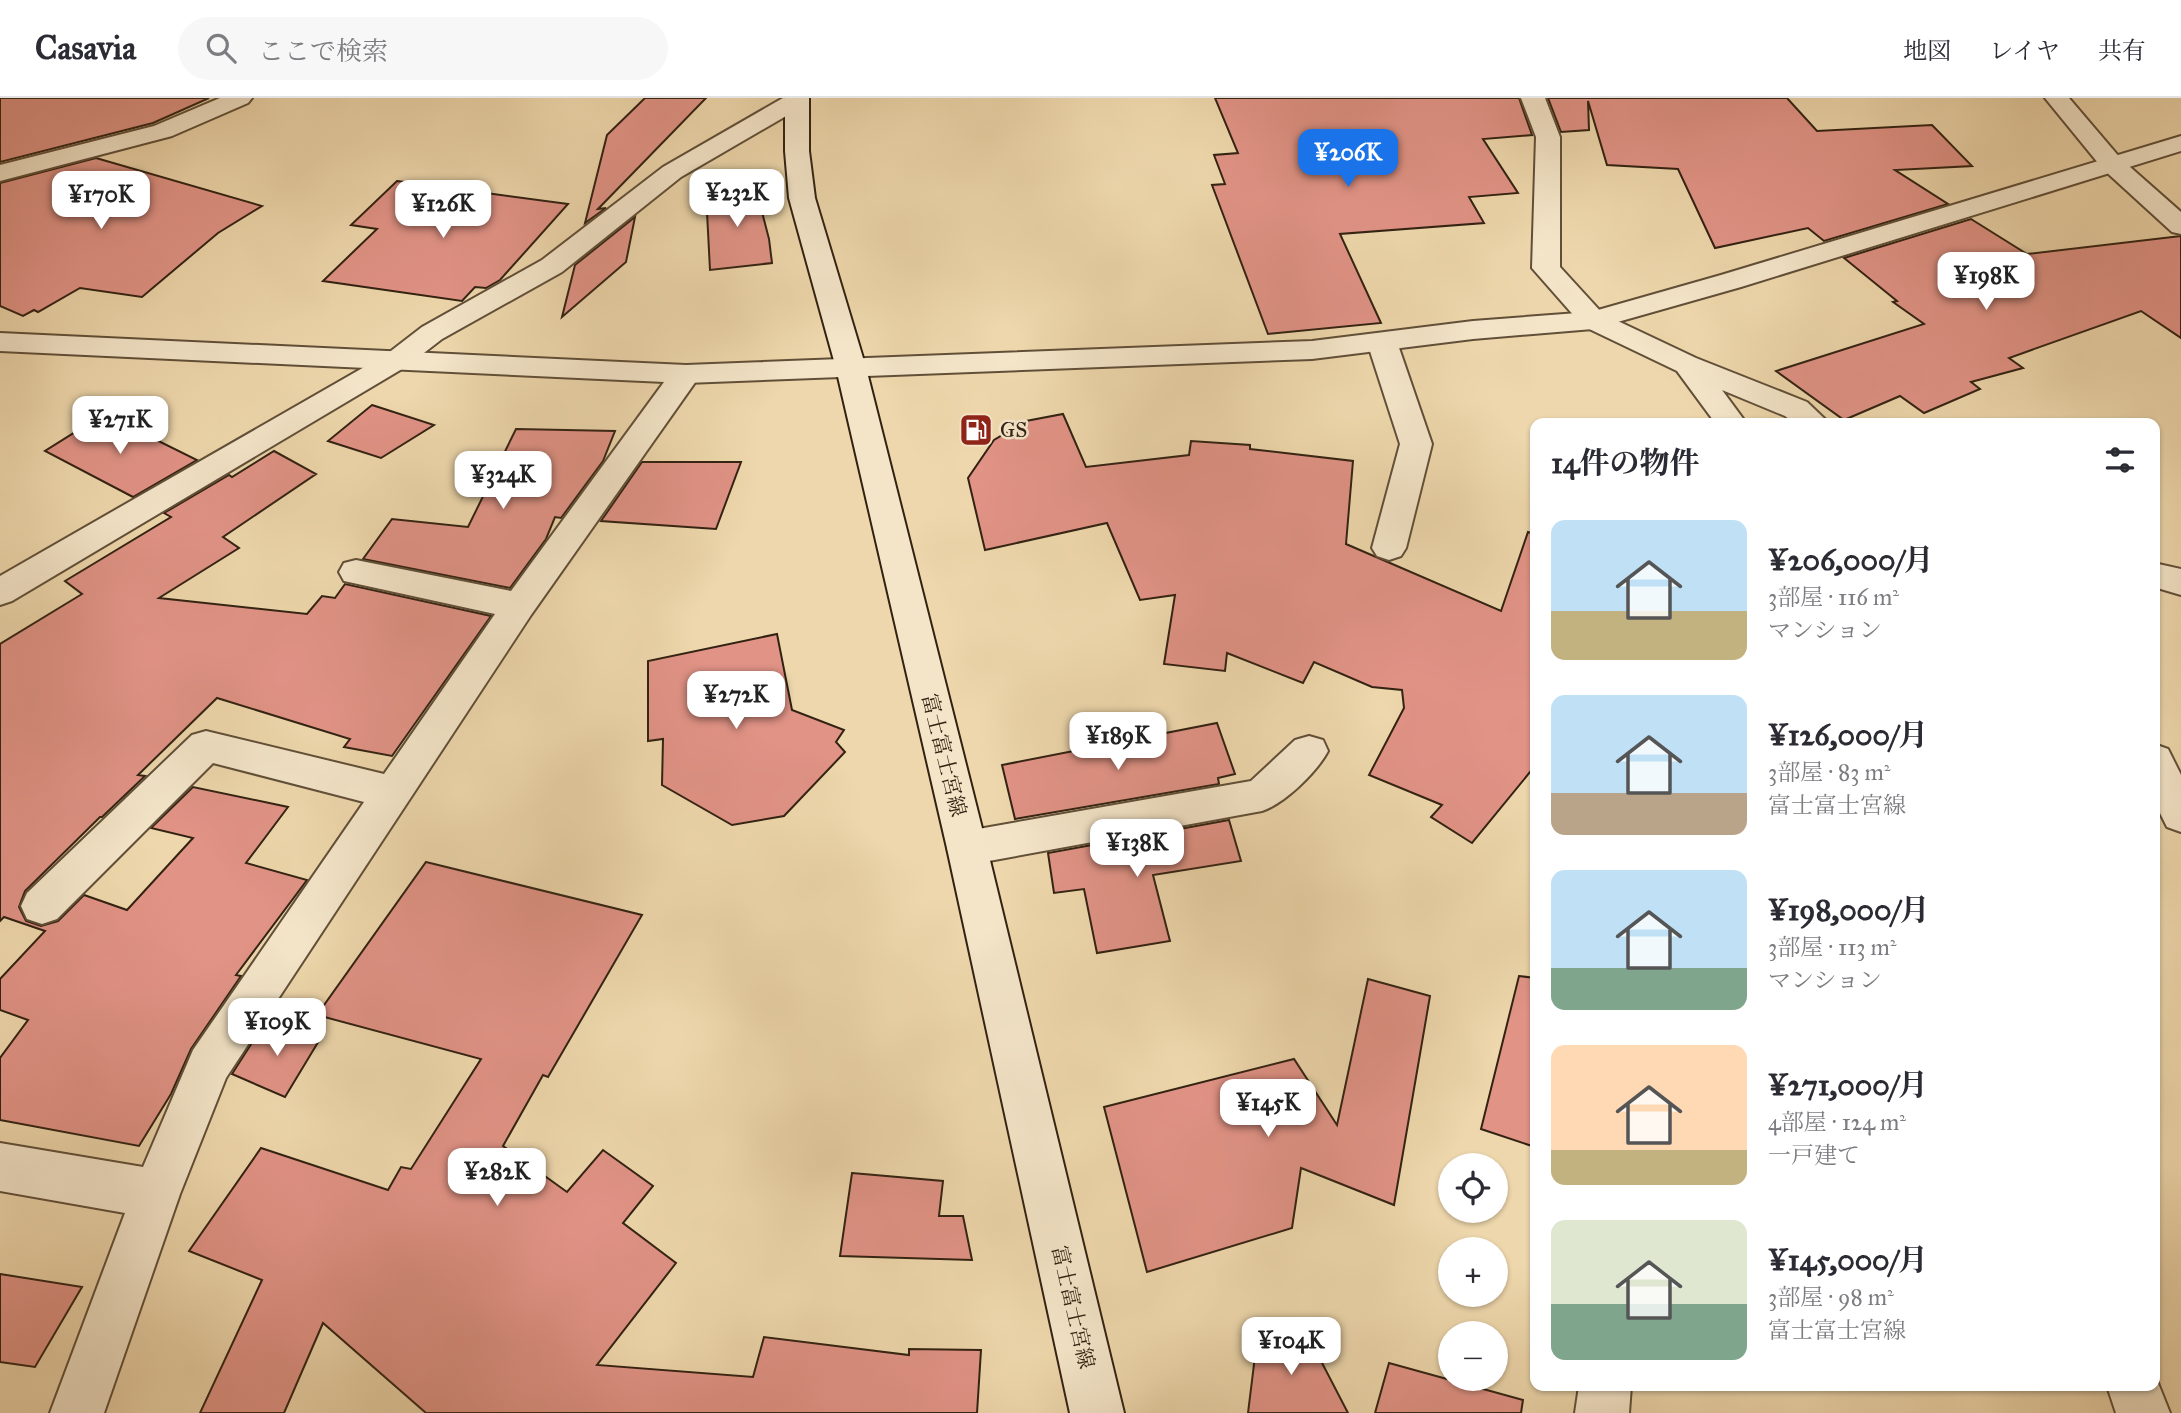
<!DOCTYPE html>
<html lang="ja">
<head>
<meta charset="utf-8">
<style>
  body { margin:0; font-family:"IM FELL Great Primer","Noto Serif JP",serif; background:#f7f7f7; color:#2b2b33; height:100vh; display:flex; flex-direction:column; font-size:26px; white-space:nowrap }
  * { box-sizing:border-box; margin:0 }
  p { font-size:23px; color:#7c7c81 }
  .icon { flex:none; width:38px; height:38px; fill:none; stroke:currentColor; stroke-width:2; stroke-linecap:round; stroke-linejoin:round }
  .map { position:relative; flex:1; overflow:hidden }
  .sheet { position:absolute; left:1530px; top:320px; width:630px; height:973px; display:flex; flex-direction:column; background:#fff; border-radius:14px; box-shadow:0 2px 5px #0004 }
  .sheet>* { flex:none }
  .fabs { position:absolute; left:1438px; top:1055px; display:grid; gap:14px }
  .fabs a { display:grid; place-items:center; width:70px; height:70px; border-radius:50%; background:#fff; box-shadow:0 2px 5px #0004; font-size:35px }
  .price { position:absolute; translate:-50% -60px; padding:0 16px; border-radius:14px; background:#fff; color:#222; font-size:23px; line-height:46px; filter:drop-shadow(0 2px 4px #0008) }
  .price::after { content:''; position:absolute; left:50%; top:42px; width:21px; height:16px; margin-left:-10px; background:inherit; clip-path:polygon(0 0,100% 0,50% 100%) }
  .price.selected { background:#1a73e8; color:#fff }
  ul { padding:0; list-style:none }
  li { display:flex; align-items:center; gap:21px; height:175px; padding:0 21px }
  li span { display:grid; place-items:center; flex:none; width:196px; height:140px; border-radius:14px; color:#555 }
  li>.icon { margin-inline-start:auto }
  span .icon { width:84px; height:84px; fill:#fffc; stroke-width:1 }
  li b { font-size:30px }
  h2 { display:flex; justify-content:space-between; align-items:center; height:84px; padding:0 21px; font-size:30px }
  header { display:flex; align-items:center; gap:42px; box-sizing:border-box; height:98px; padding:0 35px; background:#fff; border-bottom:2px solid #e1e1e2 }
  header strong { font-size:33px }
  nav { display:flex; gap:38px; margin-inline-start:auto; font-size:24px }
  .search { width:490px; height:63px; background:#f7f7f7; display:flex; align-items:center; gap:18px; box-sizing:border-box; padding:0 24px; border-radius:38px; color:#7c7c81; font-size:26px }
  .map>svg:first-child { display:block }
  .building { fill:#e19386; stroke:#322212; stroke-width:2 }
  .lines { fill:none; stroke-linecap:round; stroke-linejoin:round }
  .minor-casing { stroke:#614f38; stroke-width:4 }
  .tertiary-casing { stroke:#614f38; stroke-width:4 }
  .secondary-casing { stroke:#322212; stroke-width:4 }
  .minor { fill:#f4e5c9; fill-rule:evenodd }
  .tertiary { fill:#f4e5c9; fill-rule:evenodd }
  .secondary { fill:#f4e5c9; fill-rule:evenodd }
  .labels { text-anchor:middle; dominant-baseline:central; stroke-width:5; stroke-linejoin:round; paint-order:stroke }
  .poi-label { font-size:21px; fill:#322212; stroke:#f4e5c9; text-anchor:start }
  .street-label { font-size:21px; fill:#322212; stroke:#f4e5c9 }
</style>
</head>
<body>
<header>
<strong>Casavia</strong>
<div class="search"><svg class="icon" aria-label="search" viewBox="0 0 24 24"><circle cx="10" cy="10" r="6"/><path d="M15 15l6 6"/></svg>ここで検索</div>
<nav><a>地図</a><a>レイヤ</a><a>共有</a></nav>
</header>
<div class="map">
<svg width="2181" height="1315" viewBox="0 0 2181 1315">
  <rect width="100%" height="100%" fill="#eed7ac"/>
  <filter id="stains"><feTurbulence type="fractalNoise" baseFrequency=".00286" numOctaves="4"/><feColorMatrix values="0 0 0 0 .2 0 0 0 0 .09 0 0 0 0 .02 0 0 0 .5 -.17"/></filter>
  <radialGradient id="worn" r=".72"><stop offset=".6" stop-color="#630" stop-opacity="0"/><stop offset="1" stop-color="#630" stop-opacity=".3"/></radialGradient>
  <g class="building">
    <path d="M0,0H209L153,25L0,64Z"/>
    <path d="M645,0H706L598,111L606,110L585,125L607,37Z"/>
    <path d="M1215,0H1519L1532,37L1483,41L1518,95L1469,99L1484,125L1340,136L1381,225L1268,236L1212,87L1225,86L1214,57L1238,55Z"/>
    <path d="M1548,0H1787L1817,33L1932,27L1972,68L1895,72L1948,106L1824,143L1808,130L1715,150L1678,71L1607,67L1588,3L1589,32L1561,34Z"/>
    <path d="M96,60L262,108L218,135L142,199L80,190L38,214L34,212L23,218L0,208V85Z"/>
    <path d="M397,83L568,106L500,182L486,190L475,189L462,203L323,183L377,131L351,127Z"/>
    <path d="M755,87L769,141L772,165L710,172L706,95Z"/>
    <path d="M635,119L626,164L562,219L575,167Z"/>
    <path d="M1971,121L2027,156L2181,138V240L2141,213L2009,260L2023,270L1971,284L1980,291L1924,315L1900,298L1844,322L1776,273L1924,226L1893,204L1897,203L1844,160Z"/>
    <path d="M372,307L434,327L381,360L328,343Z"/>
    <path d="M104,316L197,362L133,399L45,353Z"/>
    <path d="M1063,316L1086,369L1189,357L1191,343L1250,347V351L1353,363L1346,446L1501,513L1528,434L1535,436V668L1472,745L1431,719L1442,707L1369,677L1404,610L1402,592L1372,589L1314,564L1303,585L1227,555L1225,573L1164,566L1175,497L1140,502L1107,425L985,452L968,380L994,342L1026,323Z"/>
    <path d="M516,331L615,333L603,363L561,420L555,419L546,441L510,490L363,461L392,421L468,429Z"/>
    <path d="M274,353L316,376L223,439L239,450L159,500L307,516L322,498L335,500L345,486L491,518L392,658L344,649L350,641L217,600L138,677L145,678L102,719H100L25,793L19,809L26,823L41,828L58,823L84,797L127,812L193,740L151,730L193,689L288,709L246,765L307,782L236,877L241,878L191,951L171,996L139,1048L0,1022V960L28,922L0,912V881L45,833L4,819L0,823V546L82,496L65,483L171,419L164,415L229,377L232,379Z"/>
    <path d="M642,364H741L716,431L601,423Z"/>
    <path d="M777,536L792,612L844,632L836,644L845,654L784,718L732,727L662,687L663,641L648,643V563Z"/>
    <path d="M1217,625L1235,676L1218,680L1219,686L1015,721L1002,667Z"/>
    <path d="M1229,722L1241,763L1153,777L1170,843L1097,855L1084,791L1054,795L1048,755Z"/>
    <path d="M426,764L642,817L548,979L543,977L503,1048L567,1094L603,1052L653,1088L623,1125L676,1165L597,1267L753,1279L764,1239L909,1257V1251L981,1252L977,1315H426L323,1225L284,1315H200L262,1182L189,1153L261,1050L388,1092L401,1069L411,1071L481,961L317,917Z"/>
    <path d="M1519,878L1535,880V1049L1481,1031Z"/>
    <path d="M1368,881L1430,898L1394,1107L1301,1070L1292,1130L1147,1174L1104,1009L1294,961L1337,1027Z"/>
    <path d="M264,926L323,936L285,999L232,976Z"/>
    <path d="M852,1075L943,1083L939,1118H963L972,1162L840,1158Z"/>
    <path d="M0,1176L82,1189L35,1269L0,1264Z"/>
    <path d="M1258,1234H1306L1348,1315H1248Z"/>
    <path d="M1389,1265L1523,1302L1521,1315H1375Z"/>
  </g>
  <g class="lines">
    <defs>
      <g id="minor">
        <path d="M220,0H252L248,5L172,38L0,83V67L154,28Z"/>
        <path d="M783,0L809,2L805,7L681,79L562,174L442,241L407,268L12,503L0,507V478L387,256L422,229L542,162L663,69Z"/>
        <path d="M1521,0H1545L1560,39V169L1603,216L1696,260L1807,304L1830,326H1795L1785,318L1722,292L1747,326H1716L1677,273L1583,228L1532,170L1536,39Z"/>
        <path d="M2045,0H2069L2121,61L2181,114V136L2172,134L2103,71Z"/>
        <path d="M1382,235L1392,238L1397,244L1432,346L1406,450L1401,458L1389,462L1377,458L1372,450L1400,346L1367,244L1372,238Z"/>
        <path d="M686,267L697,269L701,276L531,517L226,980L180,1096L104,1315H50L125,1115L0,1093V1045L143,1069L193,952L364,704L213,665L57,821L42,826L27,821L21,808L27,795L192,637L206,633L384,676L495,516L344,483L339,474L344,465L356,462L511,493L675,269Z"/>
        <path d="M2154,465L2181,471V497L2154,489Z"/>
        <path d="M1309,638L1323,642L1328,653C1317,674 1284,706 1262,713L967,767L953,762L947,750L953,738L967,733L1251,683L1295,642Z"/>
        <path d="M2154,646L2168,651L2181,677V734L2167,729L2154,703Z"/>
        <path d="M2154,1275L2170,1315H2116L2107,1288H2154Z"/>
        <path d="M1579,1288H1631L1629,1315H1575Z"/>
      </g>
      <path id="tertiary" d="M2181,38V53L1741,189L1593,231L1473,241L1312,261L686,285L0,253V235L686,267L1312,243L1473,223L1591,214L1721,177Z"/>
      <path id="secondary" d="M785,0H809V53L815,100L866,270L987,750L1124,1315H1070L947,750L836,270L789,100L785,53Z"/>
    </defs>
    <use href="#minor" class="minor-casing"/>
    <use href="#tertiary" class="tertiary-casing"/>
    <use href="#secondary" class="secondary-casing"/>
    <use href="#minor" class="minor"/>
    <use href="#tertiary" class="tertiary"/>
    <use href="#secondary" class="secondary"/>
  </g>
  <defs>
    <symbol id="fuel-square" viewBox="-11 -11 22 22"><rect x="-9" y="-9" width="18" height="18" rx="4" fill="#8f2418" stroke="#f4e5c9"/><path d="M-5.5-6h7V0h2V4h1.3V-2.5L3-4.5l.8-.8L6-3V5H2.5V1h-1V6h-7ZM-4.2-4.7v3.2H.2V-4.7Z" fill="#fff"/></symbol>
  </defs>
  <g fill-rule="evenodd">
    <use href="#fuel-square" x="957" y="313" width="38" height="38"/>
  </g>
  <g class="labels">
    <g class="poi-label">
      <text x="1000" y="332">GS</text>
    </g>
    <g class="street-label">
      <text transform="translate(944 657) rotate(76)">富士富士宮線</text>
      <text transform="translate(1073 1209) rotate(77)">富士富士宮線</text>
    </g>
  </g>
  <rect width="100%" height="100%" filter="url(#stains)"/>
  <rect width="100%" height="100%" fill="url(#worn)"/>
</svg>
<div class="fabs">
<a><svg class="icon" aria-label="locate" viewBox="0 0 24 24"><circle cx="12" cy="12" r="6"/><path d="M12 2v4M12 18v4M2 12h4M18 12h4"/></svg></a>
<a>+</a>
<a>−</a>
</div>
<b class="price selected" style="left:1348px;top:91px">¥206K</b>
<b class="price" style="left:737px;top:131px">¥232K</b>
<b class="price" style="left:101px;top:133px">¥170K</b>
<b class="price" style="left:443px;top:142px">¥126K</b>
<b class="price" style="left:1986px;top:214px">¥198K</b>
<b class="price" style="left:120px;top:358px">¥271K</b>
<b class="price" style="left:503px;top:413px">¥324K</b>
<b class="price" style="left:736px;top:633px">¥272K</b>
<b class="price" style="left:1118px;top:674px">¥189K</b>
<b class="price" style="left:1137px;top:781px">¥138K</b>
<b class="price" style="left:277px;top:960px">¥109K</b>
<b class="price" style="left:1268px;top:1041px">¥145K</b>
<b class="price" style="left:497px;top:1110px">¥282K</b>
<b class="price" style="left:1291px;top:1279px">¥104K</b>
<section class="sheet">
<h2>14件の物件<svg class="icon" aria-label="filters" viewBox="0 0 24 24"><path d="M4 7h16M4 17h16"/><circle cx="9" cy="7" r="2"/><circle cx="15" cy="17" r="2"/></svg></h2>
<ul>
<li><span style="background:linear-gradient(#bfe0f5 65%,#c2b280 0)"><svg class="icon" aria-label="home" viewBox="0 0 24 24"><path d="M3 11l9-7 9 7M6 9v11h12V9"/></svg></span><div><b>¥206,000/月</b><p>3部屋 · 116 m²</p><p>マンション</p></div></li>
<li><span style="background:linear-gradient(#bfe0f5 70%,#b9a48a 0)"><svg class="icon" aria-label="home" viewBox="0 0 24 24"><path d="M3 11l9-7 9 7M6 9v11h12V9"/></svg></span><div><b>¥126,000/月</b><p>3部屋 · 83 m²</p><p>富士富士宮線</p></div></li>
<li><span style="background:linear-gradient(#bfe0f5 70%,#7fa58c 0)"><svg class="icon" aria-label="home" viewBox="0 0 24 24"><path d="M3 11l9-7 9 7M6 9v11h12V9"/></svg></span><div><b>¥198,000/月</b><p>3部屋 · 113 m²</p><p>マンション</p></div></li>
<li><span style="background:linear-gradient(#ffd9b3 75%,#c2b280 0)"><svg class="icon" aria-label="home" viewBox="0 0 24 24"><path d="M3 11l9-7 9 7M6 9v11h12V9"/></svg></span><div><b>¥271,000/月</b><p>4部屋 · 124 m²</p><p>一戸建て</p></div></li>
<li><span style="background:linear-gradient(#dfe7d0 60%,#7fa58c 0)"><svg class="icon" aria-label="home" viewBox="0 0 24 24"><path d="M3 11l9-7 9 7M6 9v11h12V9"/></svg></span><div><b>¥145,000/月</b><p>3部屋 · 98 m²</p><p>富士富士宮線</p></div></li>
</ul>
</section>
</div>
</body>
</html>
